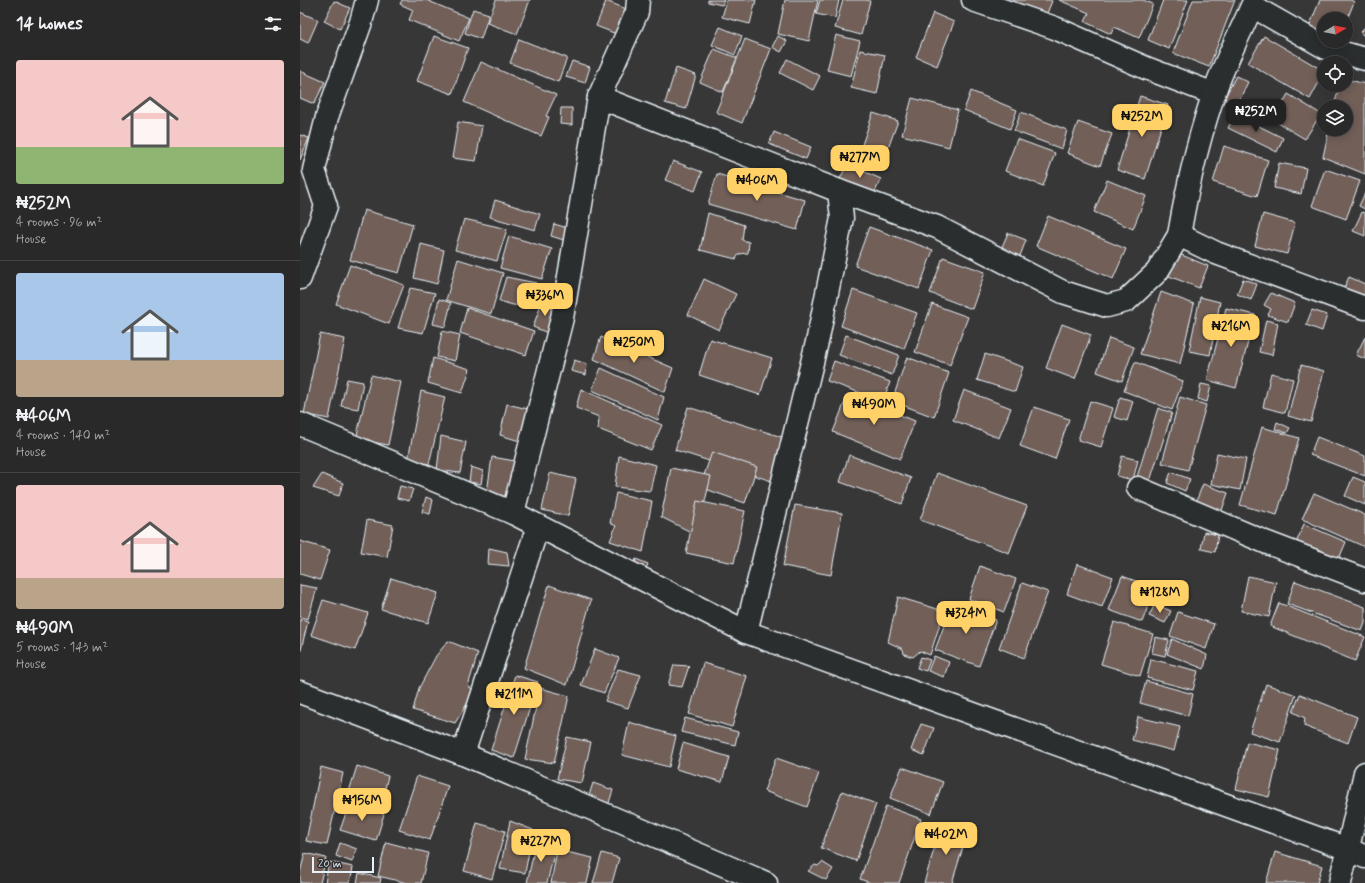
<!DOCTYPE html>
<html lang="en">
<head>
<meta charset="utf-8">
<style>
  body { margin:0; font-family:Mynerve,sans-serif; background:#323131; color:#f1f3f6; height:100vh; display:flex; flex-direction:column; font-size:15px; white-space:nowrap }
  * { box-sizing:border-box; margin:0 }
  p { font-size:13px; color:#a5a6a8 }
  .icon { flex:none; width:22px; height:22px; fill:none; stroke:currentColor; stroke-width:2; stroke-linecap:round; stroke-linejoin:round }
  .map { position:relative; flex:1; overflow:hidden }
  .side { display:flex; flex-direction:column; background:#2a2929; width:300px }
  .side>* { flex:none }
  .needle { width:26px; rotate:80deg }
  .controls { position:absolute; left:1017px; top:12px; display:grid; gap:8px }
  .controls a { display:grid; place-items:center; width:36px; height:36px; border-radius:50%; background:#2a2929; box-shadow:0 2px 10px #0003,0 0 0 1px #464546; font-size:20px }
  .scale { position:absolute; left:12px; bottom:10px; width:62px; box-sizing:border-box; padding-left:4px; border:2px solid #e8f1f8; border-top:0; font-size:11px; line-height:14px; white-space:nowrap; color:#e8f1f8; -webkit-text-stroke:3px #2a2d2e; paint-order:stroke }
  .price { position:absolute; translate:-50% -34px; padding:0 9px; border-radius:8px; background:#ffd166; color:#111; font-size:13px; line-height:26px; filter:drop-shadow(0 1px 2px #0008) }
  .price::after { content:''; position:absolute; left:50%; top:24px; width:12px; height:9px; margin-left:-6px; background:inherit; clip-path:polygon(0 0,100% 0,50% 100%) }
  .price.selected { background:#222; color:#fff }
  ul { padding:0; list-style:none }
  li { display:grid; align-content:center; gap:8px; height:212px; padding:0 16px }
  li+li { border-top:1px solid #464546 }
  li span { display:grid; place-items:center; height:124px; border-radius:4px; color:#555 }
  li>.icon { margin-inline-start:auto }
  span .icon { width:72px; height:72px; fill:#fffc; stroke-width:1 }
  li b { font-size:17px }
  h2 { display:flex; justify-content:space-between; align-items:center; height:48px; padding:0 16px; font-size:17px }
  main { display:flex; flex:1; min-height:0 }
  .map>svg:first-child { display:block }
  .building { fill:#715f59; stroke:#e8f1f8 }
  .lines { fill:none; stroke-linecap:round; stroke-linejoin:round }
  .minor-casing { stroke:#e8f1f8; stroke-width:25 }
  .minor { stroke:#2a2d2e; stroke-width:22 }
</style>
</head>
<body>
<main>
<section class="side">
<h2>14 homes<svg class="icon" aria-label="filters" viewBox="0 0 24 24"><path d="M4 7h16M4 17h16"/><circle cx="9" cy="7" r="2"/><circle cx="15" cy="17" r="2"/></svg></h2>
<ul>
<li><span style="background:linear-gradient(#f6c9c9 70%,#8fb573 0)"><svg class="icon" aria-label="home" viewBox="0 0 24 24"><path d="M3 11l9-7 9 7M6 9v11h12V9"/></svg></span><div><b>₦252M</b><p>4 rooms · 96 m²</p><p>House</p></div></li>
<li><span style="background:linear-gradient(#a9c7e8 70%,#b9a48a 0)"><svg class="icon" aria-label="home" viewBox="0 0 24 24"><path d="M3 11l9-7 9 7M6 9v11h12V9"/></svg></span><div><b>₦406M</b><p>4 rooms · 140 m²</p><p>House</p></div></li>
<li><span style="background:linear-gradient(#f6c9c9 75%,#b9a48a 0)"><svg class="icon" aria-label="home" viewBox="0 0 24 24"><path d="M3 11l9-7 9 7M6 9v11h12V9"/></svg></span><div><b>₦490M</b><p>5 rooms · 143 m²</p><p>House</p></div></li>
</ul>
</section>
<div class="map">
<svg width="1065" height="883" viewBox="0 0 1065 883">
  <rect width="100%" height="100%" fill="#383737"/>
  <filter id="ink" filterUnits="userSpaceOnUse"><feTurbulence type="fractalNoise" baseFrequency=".025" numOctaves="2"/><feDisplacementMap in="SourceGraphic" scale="8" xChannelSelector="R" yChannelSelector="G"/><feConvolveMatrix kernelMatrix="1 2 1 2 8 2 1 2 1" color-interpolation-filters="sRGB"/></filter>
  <g filter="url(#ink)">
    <g class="building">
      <path d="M102,0H126L169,18L159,41L109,20L113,10L100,4Z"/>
      <path d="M196,0H230L217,34L187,23Z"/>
      <path d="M408,0H424L422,5L408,2Z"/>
      <path d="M427,0H456L450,24L422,17Z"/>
      <path d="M485,0H518L509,41L478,34Z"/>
      <path d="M520,0H539L535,18L516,14Z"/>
      <path d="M543,0H566L570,1L561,35L535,28Z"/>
      <path d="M701,0H750L752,1L745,18Z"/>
      <path d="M759,0H843L853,4L839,38L814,27L811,34L785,22L789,13Z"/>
      <path d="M863,0H888L869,49L848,40Z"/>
      <path d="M893,0H935L909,67L873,53Z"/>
      <path d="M1020,0H1051L1054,2L1046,22V19H1024V33L1009,27Z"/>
      <path d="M34,1L50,8L40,29L24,21Z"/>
      <path d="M306,1L329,10L319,35L296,26Z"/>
      <path d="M173,9L189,14L181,39L165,33Z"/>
      <path d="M0,12L18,20L8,43L0,39Z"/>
      <path d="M633,13L654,22L637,66L616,57Z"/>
      <path d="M420,27L442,36L435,55L412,45Z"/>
      <path d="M1065,27V37L1060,32Z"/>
      <path d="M536,35L560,41L551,76L527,70Z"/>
      <path d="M134,36L168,48L152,94L117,81Z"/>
      <path d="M478,36L487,41L481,52L472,47Z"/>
      <path d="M964,36L1024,71V73L1010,99L948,63Z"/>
      <path d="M219,39L267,58L258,82L210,63Z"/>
      <path d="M445,39L471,49L442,123L416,112Z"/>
      <path d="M414,49L437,58L423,92L400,82Z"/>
      <path d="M560,50L585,55L577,94L551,88Z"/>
      <path d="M487,59L520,76L513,90L480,73Z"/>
      <path d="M272,61L290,67L285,83L266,77Z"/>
      <path d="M181,62L256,95L246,116L249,117L241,136L164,102Z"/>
      <path d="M376,68L396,75L386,109L365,103Z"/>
      <path d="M0,71L25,82L14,104L0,98Z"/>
      <path d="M936,76L948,82L937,105L924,99Z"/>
      <path d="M1046,79L1065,84V174L1023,157L1029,129H1046V107H1034L1039,85H1046Z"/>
      <path d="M671,91L717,110L710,129L664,110Z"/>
      <path d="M988,94L1021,114L1005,139L973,120Z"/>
      <path d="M840,96L868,105L845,179L817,170Z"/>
      <path d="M612,98L658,110L649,147L602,135Z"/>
      <path d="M261,108H272V125L260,124Z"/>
      <path d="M721,112L767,130L762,149L714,131Z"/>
      <path d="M573,113L598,121L580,170L556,162Z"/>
      <path d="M935,114L983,138L977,152L928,128Z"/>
      <path d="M158,122L182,126L176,161L152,158Z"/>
      <path d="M778,122L812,134L800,166L767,153Z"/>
      <path d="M474,132L511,147L506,159L469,144Z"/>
      <path d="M0,135L9,138L0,160Z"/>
      <path d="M717,139L755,153L743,186L705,171Z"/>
      <path d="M924,146L968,160L957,196L913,182Z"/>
      <path d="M373,161L402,172L395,191L365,180Z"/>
      <path d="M979,163L1006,168L1001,194L974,188Z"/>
      <path d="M547,164L581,179L574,194L540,179Z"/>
      <path d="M1025,169L1060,181L1046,219L1012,206Z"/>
      <path d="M417,174L505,200L497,230L408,204Z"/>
      <path d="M807,180L846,196L833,229L794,212Z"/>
      <path d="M1065,193V209L1059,206Z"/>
      <path d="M195,200L240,214L235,230L190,217Z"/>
      <path d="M64,210L113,224L99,273L50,260Z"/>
      <path d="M1062,212L1065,213V236L1053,231Z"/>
      <path d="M408,213L444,225L442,240L449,242L448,253L439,254L436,259L400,250Z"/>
      <path d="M963,214L995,223L987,254L955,246Z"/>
      <path d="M748,216L826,249L813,279L736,246Z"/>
      <path d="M164,219L207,229L197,261L155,250Z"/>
      <path d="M254,224L271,229L267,241L251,236Z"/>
      <path d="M569,227L633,250L619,289L555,266Z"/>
      <path d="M708,233L726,240L720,256L701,249Z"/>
      <path d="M209,236L252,249L242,279L200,268Z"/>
      <path d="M121,244L144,250L137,284L114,278Z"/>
      <path d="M872,251L908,266L899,288L864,274Z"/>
      <path d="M643,257L685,272L672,309L630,293Z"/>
      <path d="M158,259L203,273L191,314L146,300Z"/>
      <path d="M50,265L104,285L89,324L36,304Z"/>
      <path d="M206,277L236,283L229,306L213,305L199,301Z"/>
      <path d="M1049,277L1065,284V299L1043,290Z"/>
      <path d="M404,279L436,294L419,330L388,315Z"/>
      <path d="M943,279L957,284L951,300L937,294Z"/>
      <path d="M110,288L135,293L123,333L98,328Z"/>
      <path d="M553,290L617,313L604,349L541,326Z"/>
      <path d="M861,292L894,304L880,364L840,354Z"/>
      <path d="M971,293L995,303L988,322L968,315L971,309L964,305Z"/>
      <path d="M900,297L920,302L910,355L889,351Z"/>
      <path d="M139,299L151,303L145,327L133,324Z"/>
      <path d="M242,301L257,307L248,333L233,327Z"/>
      <path d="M632,304L668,317L650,365L615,352Z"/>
      <path d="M167,308L234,331L226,355L160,333Z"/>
      <path d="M926,308L955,315L936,388L907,380Z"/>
      <path d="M1012,310L1027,315L1022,331L1006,325Z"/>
      <path d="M966,320L978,323L972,355L959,352Z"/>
      <path d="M762,324L791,335L775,379L746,368Z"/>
      <path d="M142,331L160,335L155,361L137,357Z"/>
      <path d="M20,334L45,339L29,419L4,414Z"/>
      <path d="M546,335L599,355L592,375L539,355Z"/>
      <path d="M301,337L373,368L365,392L294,359Z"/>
      <path d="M1065,337V359L1056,355Z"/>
      <path d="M809,338L834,347L822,381L797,372Z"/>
      <path d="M410,339L472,358L460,395L399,375Z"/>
      <path d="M685,354L723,367L715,392L677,380Z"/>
      <path d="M607,357L649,373L634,417L592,401Z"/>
      <path d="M133,358L170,369L162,393L128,383Z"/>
      <path d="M274,360L287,364L286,375L271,371Z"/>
      <path d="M534,361L590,382L583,401L527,381Z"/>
      <path d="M835,362L883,381L872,410L824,391Z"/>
      <path d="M1001,365L1024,371L1011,422L988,416Z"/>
      <path d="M301,368L364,397L358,420L292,390Z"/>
      <path d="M971,373L993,379L985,413L963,407Z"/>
      <path d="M71,375L101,382L88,445L56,439Z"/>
      <path d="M47,379L63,382L58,409L41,406Z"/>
      <path d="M901,384L911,386L907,402L898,399Z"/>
      <path d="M281,389L362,425L351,450L298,429L299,417L276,408Z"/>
      <path d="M664,390L711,408L699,438L653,420Z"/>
      <path d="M121,391L145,397L129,464L108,460Z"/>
      <path d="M548,394L615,421L600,459L533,432Z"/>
      <path d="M820,397L833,401L827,421L814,417Z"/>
      <path d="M880,397L906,405L888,470L862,463Z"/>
      <path d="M790,401L813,408L801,447L778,440Z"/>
      <path d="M207,404L232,410L223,442L200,435Z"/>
      <path d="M388,407L491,440L478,483L375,450Z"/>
      <path d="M734,407L769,419L755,459L720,446Z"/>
      <path d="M858,408L872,413L850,481L837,477Z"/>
      <path d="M977,422L990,428L987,433L975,429Z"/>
      <path d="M962,427L999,438L977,515L940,505Z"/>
      <path d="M141,436L166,442L160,473L137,470Z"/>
      <path d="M1017,437L1065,456V476L1010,455Z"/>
      <path d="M412,452L457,467L445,503L400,487Z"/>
      <path d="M917,453L946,459L940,490L911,484Z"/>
      <path d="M549,455L611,478L602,504L540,482Z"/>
      <path d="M319,456L356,465L350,491L315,487Z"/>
      <path d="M822,456L838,460L833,480L817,476Z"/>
      <path d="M192,457L215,461L209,504L187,493Z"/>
      <path d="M171,467L183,471L181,484L169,482Z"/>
      <path d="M371,468L411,476L397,535L361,517Z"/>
      <path d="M871,472L890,479L885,491L867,483Z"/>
      <path d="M250,473L276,479L268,516L242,510Z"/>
      <path d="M637,473L727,506L709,553L620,520Z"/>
      <path d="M22,474L43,483L39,496L13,488Z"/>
      <path d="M1053,477L1065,482V505L1045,496Z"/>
      <path d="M903,484L928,493L921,513L895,504Z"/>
      <path d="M100,486L113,489L109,501L97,498Z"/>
      <path d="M316,493L352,501L343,552L310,541L316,526L310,523Z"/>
      <path d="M1014,493L1065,515V547L1002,519Z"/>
      <path d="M126,497L133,500L130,514L122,512Z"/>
      <path d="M397,501L445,511L434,563L386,553Z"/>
      <path d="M495,505L542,513L531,575L483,566Z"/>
      <path d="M67,520L93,525L87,557L61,552Z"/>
      <path d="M1004,524L1046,542L1038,561L996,543Z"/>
      <path d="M904,532L918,535L915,552L901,549Z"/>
      <path d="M0,541L30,550L20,580L0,574Z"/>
      <path d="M189,548L207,552L209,566L188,564Z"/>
      <path d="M336,559L348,564L343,576L331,572Z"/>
      <path d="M777,564L813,577L802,607L767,594Z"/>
      <path d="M680,566L716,579L704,612L669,599Z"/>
      <path d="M822,576L855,588L842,622L809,610Z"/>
      <path d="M948,576L976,582L969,617L941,611Z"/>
      <path d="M91,578L138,593L128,623L81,609Z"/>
      <path d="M995,581L1065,607V623L1062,631L987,604Z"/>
      <path d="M722,583L748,592L724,658L699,648Z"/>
      <path d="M0,585L17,588L8,619L0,617Z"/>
      <path d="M249,585L291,600L267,685L224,668Z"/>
      <path d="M598,597L644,611L630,655L620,651L613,657L604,654L603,649L588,642Z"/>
      <path d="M23,600L68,613L55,650L11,635Z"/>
      <path d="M979,603L1065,637L1055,661L970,626Z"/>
      <path d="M652,604L696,620L679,666L635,650Z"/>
      <path d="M855,604L871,611L865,623L849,616Z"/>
      <path d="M878,612L914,624L906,649L870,636Z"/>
      <path d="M0,619L8,621L0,654Z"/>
      <path d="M814,622L853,634L840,676L801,664Z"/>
      <path d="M855,637L869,640L865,656L852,653Z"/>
      <path d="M872,639L907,655L904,669L867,654Z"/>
      <path d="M148,641L178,653L168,686L175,691L155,723L113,710L119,688L136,656Z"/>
      <path d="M295,649L319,658L304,693L281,685Z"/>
      <path d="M634,656L649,662L644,677L628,671Z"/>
      <path d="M621,657L630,660L626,671L617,668Z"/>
      <path d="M851,659L898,671L893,690L847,678Z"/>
      <path d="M403,663L447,676L432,727L389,714Z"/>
      <path d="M374,665L389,666L382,687L368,685Z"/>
      <path d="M318,669L341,675L328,708L305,701Z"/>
      <path d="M215,675L238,682L214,758L191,750Z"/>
      <path d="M846,681L893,694L888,716L840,703Z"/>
      <path d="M966,684L996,695L980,742L950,732Z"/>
      <path d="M240,688L269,696L254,763L225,759Z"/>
      <path d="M1000,694L1057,717L1048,743L1004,726L1005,718L993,712Z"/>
      <path d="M838,717L880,727L874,751L832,740Z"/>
      <path d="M385,718L438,732L435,745L381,732Z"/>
      <path d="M329,722L376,736L369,767L322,755Z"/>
      <path d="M621,724L634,728L624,755L611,750Z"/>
      <path d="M267,737L291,742L282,783L257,779Z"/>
      <path d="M947,742L980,750L969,797L936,789Z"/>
      <path d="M383,743L429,757L422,782L376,769Z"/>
      <path d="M476,758L519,773L507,807L464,791Z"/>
      <path d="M57,766L88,776L80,809L47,798Z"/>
      <path d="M21,767L43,773L27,845L6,841Z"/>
      <path d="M602,767L643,782L631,814L590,798Z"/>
      <path d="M117,776L148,786L130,840L99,830Z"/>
      <path d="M293,783L313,790L306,812L286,805Z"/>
      <path d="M542,791L576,804L556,861L521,848Z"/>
      <path d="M50,802L84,814L76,841L40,830Z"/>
      <path d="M586,806L621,819L599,883H571L560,879Z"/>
      <path d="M210,821L233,830L225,873L200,869Z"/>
      <path d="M177,823L205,831L192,879L164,871Z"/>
      <path d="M641,826L667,834L652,883H624Z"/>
      <path d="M236,841L256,845L247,883H227Z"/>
      <path d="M86,842L128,853L121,883H108L78,876Z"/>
      <path d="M40,843L57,849L52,862L36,856Z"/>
      <path d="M257,850L293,858L287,883H251Z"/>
      <path d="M975,852L1022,866L1017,883H966Z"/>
      <path d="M5,853L26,858L20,883H0V873Z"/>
      <path d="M302,853L319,858L312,883H293Z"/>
      <path d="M29,862L53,867L50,883H25Z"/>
      <path d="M522,862L533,869L526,880L508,871L515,865L518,866Z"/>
      <path d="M59,873L81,878L80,883H57Z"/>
    </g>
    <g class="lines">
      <defs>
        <g id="minor">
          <path d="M673,0L755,28L846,68L914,94"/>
          <path d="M1065,59L1026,48L952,6C941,31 928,56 918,82C900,131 888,183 879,235L916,253L1065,308"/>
          <path d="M299,97L539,191L637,227L763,292L807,306L826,301L857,272L879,235"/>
          <path d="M0,278L26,206L14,170L27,117L61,22L67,0"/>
          <path d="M0,424L213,513L446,632L1048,849L1065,857"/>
          <path d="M838,488L965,542L1065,580"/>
          <path d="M213,513L262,318L299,97L337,12L338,0"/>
          <path d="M446,632L518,338L542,218L539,191"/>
          <path d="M0,692L163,754L466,883"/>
          <path d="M163,754L238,526"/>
          <path d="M1040,883L1065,773"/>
        </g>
      </defs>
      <use href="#minor" class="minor-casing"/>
      <use href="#minor" class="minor"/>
    </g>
  </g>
</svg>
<div class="controls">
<a><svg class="needle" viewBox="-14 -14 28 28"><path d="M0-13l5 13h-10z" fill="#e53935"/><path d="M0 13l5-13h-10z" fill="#a5a6a8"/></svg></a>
<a><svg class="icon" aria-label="locate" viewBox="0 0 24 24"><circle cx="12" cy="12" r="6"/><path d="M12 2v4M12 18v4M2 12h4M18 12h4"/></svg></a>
<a><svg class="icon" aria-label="layers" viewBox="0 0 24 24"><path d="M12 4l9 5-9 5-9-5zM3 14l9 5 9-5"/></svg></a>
</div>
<div class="scale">20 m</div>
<b class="price selected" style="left:956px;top:133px">₦252M</b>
<b class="price" style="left:842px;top:138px">₦252M</b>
<b class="price" style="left:560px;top:179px">₦277M</b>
<b class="price" style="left:457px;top:202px">₦406M</b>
<b class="price" style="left:245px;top:317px">₦336M</b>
<b class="price" style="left:931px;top:348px">₦216M</b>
<b class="price" style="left:334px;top:364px">₦250M</b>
<b class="price" style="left:574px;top:426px">₦490M</b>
<b class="price" style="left:860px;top:614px">₦128M</b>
<b class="price" style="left:666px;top:635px">₦324M</b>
<b class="price" style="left:214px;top:716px">₦211M</b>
<b class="price" style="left:62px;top:822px">₦156M</b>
<b class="price" style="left:646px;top:856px">₦402M</b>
<b class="price" style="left:241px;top:863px">₦227M</b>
</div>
</main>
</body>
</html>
